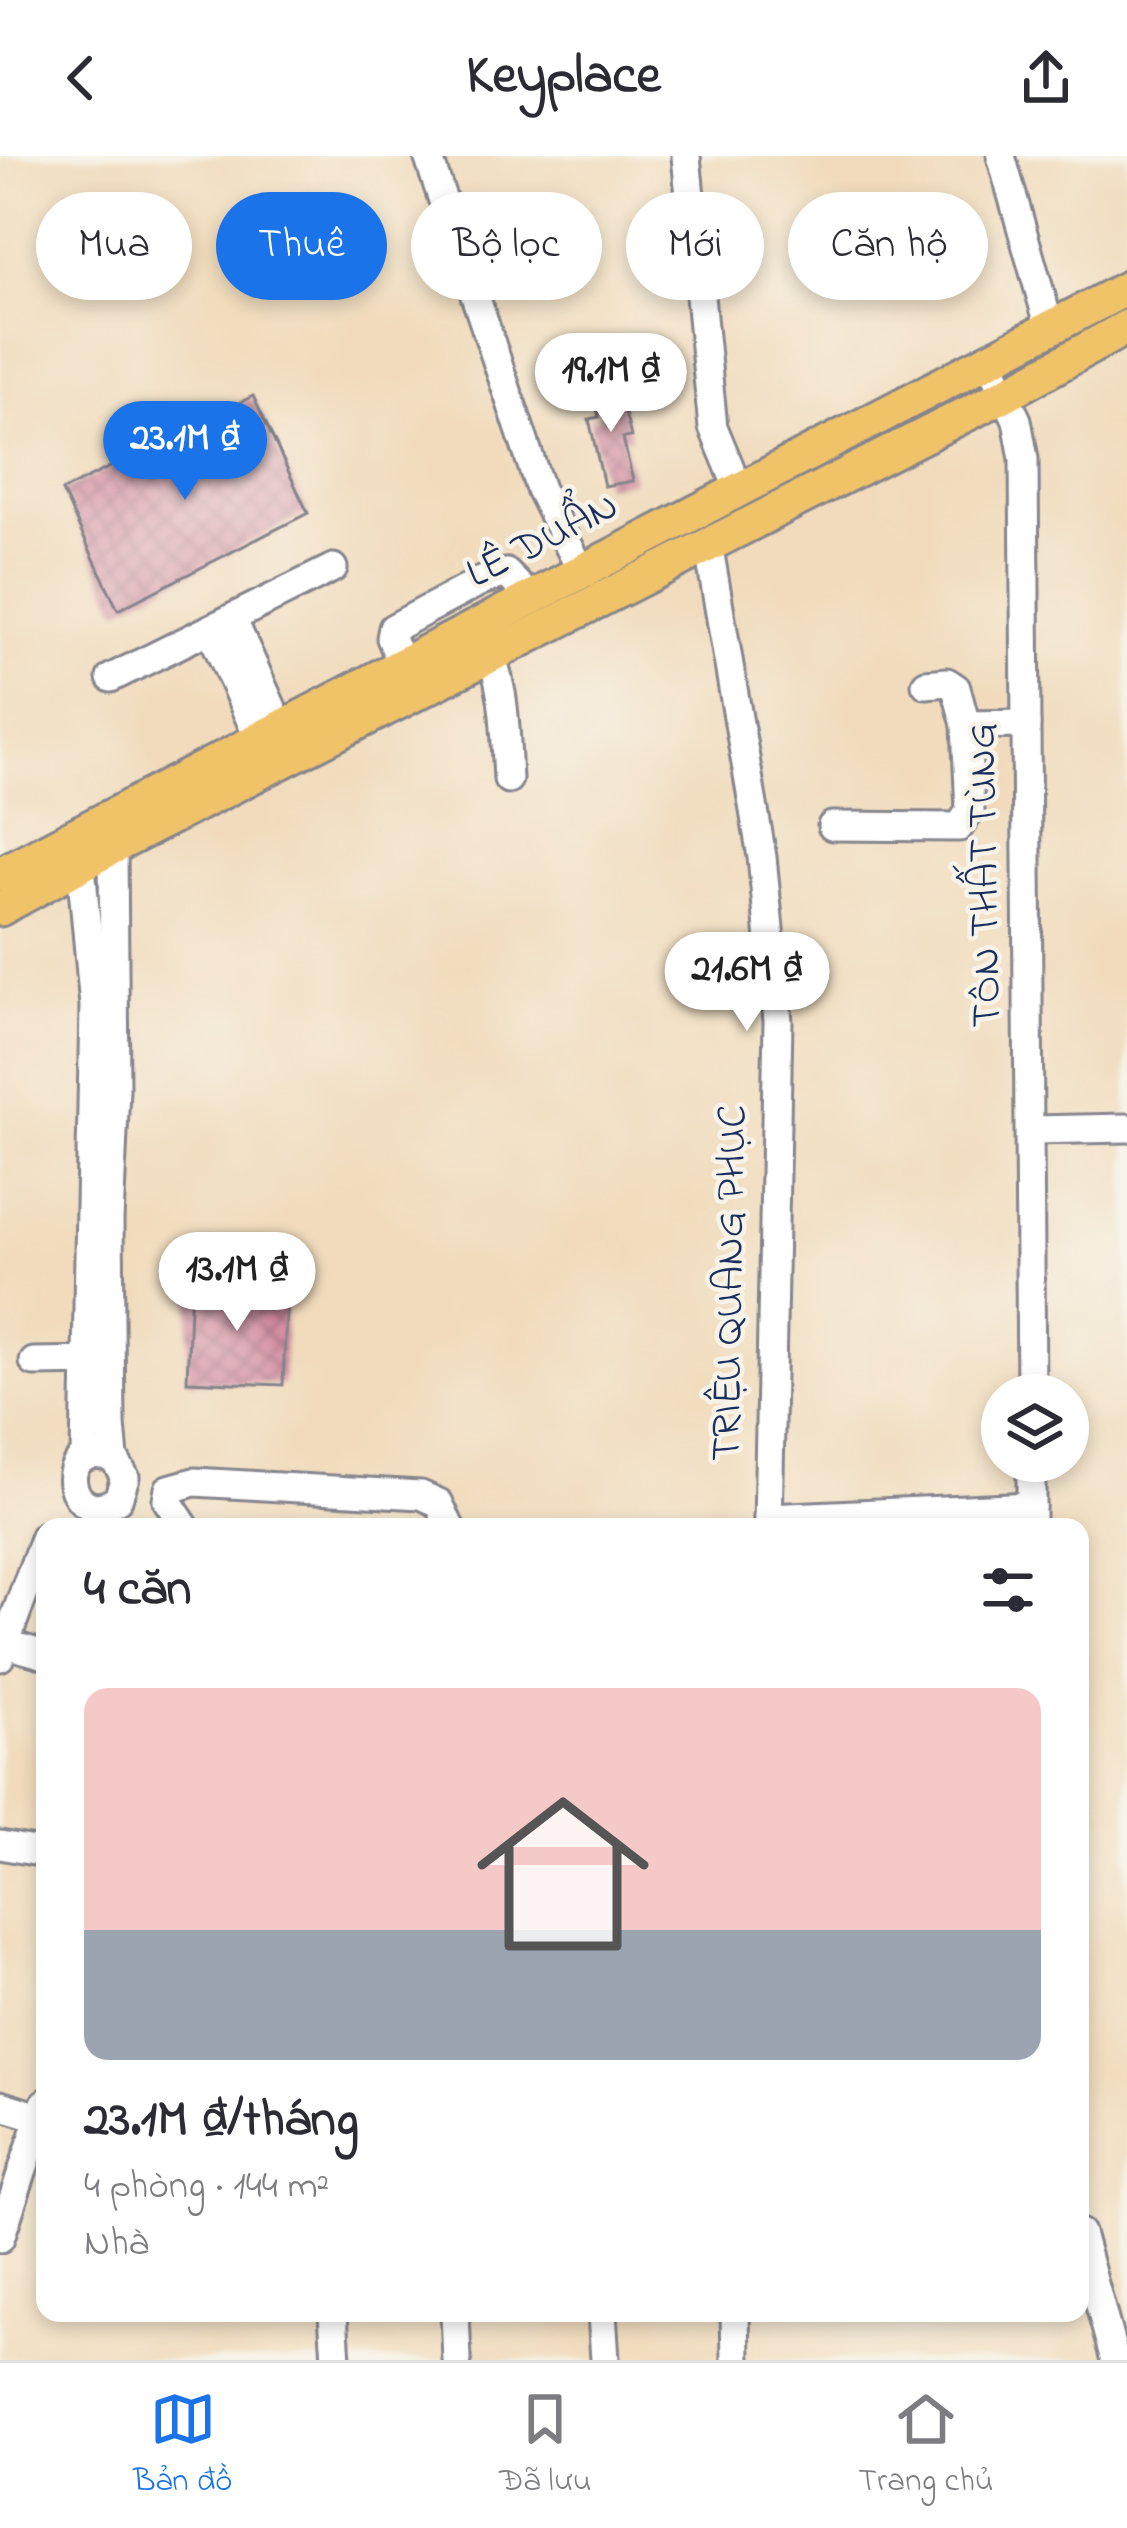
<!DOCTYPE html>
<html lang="vi">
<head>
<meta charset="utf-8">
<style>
  body { margin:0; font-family:"Indie Flower",sans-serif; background:#f7f7f7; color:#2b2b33; height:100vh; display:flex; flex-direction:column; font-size:45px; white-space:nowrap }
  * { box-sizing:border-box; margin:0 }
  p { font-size:39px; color:#7c7c81 }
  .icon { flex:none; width:66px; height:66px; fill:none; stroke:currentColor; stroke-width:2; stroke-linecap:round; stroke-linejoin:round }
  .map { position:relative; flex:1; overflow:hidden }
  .sheet { position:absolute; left:36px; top:1362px; width:1053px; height:804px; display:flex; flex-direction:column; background:#fff; border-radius:24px; box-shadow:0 6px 18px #0003 }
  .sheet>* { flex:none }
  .guide { position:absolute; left:36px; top:36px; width:1056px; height:108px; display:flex; gap:24px }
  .tools { position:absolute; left:981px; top:1218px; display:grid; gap:24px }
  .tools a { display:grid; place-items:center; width:108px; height:108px; border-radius:50%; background:#fff; box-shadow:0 6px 18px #0003; font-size:60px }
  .price { position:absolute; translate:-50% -102px; padding:0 27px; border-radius:42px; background:#fff; color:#222; font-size:39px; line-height:78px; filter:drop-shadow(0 3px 6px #0008) }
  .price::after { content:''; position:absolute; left:50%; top:72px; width:36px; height:27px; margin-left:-18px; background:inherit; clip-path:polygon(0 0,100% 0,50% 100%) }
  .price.on { background:#1a73e8; color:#fff }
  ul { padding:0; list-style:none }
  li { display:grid; align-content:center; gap:24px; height:636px; padding:0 48px }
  li span { display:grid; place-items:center; height:372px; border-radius:24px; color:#555 }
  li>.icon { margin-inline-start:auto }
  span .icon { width:216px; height:216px; fill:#fffc; stroke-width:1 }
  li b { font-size:51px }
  h2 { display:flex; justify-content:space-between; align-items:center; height:144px; padding:0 48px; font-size:51px }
  .tag { padding:0 42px; border-radius:54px; background:#fff; box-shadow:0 6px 18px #0003; font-size:42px; line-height:108px }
  .tag.on { background:#1a73e8; color:#fff }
  header { display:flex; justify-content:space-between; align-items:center; height:156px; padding:0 48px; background:#fff; font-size:54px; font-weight:800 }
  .tabs { display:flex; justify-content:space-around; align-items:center; height:168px; border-top:3px solid #e1e1e2; background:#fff; font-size:33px; color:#7c7c81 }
  .tabs a { display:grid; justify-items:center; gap:6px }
  .tabs .on { color:#1a73e8 }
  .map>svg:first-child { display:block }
  .building { fill:url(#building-cross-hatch) }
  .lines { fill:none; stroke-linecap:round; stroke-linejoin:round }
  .minor-casing { stroke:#86858d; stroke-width:33 }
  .major-casing { stroke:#86858d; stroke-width:39 }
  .minor { stroke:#fff; stroke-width:27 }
  .major { stroke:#f1c369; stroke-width:33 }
  .labels { text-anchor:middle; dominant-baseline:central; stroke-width:9; stroke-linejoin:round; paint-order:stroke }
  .street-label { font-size:42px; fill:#1b2f5e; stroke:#f7f3e8 }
</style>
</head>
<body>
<header><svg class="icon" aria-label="back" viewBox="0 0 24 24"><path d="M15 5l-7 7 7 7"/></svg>Keyplace<svg class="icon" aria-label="share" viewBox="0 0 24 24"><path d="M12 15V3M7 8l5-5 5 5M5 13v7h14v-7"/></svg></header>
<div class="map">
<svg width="1127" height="2204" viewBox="0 0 1127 2204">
  <defs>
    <pattern id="building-cross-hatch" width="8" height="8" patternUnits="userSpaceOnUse" patternTransform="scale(3)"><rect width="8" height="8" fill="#d48ea3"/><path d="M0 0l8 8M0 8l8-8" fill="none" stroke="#ab7488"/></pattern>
  </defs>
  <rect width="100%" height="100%" fill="#f7f3e8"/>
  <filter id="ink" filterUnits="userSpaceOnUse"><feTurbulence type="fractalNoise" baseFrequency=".00833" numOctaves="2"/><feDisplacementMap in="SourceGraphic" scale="24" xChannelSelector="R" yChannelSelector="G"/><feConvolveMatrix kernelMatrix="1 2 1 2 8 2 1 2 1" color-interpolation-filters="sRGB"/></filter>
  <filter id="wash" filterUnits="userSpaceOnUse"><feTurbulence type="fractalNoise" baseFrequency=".004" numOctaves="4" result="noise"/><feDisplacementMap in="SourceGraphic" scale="48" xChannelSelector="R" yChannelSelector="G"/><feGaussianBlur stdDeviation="2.7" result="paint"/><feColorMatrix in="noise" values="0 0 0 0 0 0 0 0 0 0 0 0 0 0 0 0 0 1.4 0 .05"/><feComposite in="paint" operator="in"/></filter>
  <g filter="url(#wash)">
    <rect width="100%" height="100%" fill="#f1dbbc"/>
    <g id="blocks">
      <g class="building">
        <path d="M618,228L631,281L623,282L633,325L604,330L589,263L599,261L592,232Z"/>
        <path d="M253,240L308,357L118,454L62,335Z"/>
        <path d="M191,1127L287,1131L283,1229L187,1225Z"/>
      </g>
    </g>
  </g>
  <g filter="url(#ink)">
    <use href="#blocks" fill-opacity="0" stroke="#86858d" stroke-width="3"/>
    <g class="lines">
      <defs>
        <g id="minor">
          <path d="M428,0L540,333L582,416"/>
          <path d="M686,0L713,271L739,334"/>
          <path d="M1001,0L1050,172"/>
          <path d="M989,205L1017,264L1024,303L1031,1239"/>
          <path d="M708,387L762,701L778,865L768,1371"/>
          <path d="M232,462L281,572"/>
          <path d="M210,473L259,583"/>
          <path d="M483,481C506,525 505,574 508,623"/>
          <path d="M402,508L391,482L393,472L481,425L506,417L531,442"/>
          <path d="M111,522L333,412"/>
          <path d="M926,528L947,526L956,532L966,569"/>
          <path d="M832,670L959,671L970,655L966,569L1026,568"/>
          <path d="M113,691L115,933L109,1064L111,1268L114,1302L125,1321L118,1343C67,1378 50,1280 114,1302"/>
          <path d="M81,710L94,850L85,1300"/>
          <path d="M1032,974L1127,972"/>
          <path d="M34,1206L102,1205"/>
          <path d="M1031,1305V1371"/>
          <path d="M768,1362L1031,1350"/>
          <path d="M185,1371L167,1344L169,1333L194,1326L421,1339L439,1347L450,1371"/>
          <path d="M0,1486L45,1499"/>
          <path d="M0,1501L45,1380"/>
          <path d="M0,1689L45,1697"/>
          <path d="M0,1949L45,1963"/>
          <path d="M1080,2077L1115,2204"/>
          <path d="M0,2082L45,1947"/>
          <path d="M333,2157L336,2204"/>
          <path d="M455,2157L457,2204"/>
          <path d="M602,2157L605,2204"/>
          <path d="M735,2157L736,2204"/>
        </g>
        <g id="major">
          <path d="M0,718L1127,132"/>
          <path d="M0,753L113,691L1006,238L1127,171"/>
        </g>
      </defs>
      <use href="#minor" class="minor-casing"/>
      <use href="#major" class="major-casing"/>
      <use href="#minor" class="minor"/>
      <use href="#major" class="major"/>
    </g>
  </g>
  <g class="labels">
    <g class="street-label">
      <text transform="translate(543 385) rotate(-27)">LÊ DUẨN</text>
      <text transform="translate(986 719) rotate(-91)">TÔN THẤT TÙNG</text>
      <text transform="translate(731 1127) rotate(-89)">TRIỆU QUANG PHỤC</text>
    </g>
  </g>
</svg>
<div class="tools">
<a><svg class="icon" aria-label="layers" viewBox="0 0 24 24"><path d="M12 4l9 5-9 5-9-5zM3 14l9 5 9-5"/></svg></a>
</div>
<b class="price" style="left:611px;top:279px">19.1M ₫</b>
<b class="price on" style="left:185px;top:347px">23.1M ₫</b>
<b class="price" style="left:747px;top:878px">21.6M ₫</b>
<b class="price" style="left:237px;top:1178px">13.1M ₫</b>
<div class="guide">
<a class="tag">Mua</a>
<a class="tag on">Thuê</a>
<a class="tag">Bộ lọc</a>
<a class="tag">Mới</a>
<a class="tag">Căn hộ</a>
</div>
<section class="sheet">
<h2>4 căn<svg class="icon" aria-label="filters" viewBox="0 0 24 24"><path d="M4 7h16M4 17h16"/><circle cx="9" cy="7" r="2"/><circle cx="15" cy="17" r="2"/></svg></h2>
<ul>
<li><span style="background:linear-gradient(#f6c9c9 65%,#9aa5b1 0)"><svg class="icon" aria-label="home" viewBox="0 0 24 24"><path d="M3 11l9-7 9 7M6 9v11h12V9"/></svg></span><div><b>23.1M ₫/tháng</b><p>4 phòng · 144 m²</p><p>Nhà</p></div></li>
</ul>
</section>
</div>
<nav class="tabs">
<a class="on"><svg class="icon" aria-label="map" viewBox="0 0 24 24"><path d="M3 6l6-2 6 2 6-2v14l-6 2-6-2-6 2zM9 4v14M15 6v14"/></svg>Bản đồ</a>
<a><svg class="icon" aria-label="saved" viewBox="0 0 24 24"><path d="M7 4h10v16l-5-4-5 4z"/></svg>Đã lưu</a>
<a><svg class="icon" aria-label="home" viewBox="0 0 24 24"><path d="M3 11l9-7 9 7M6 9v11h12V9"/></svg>Trang chủ</a>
</nav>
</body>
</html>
